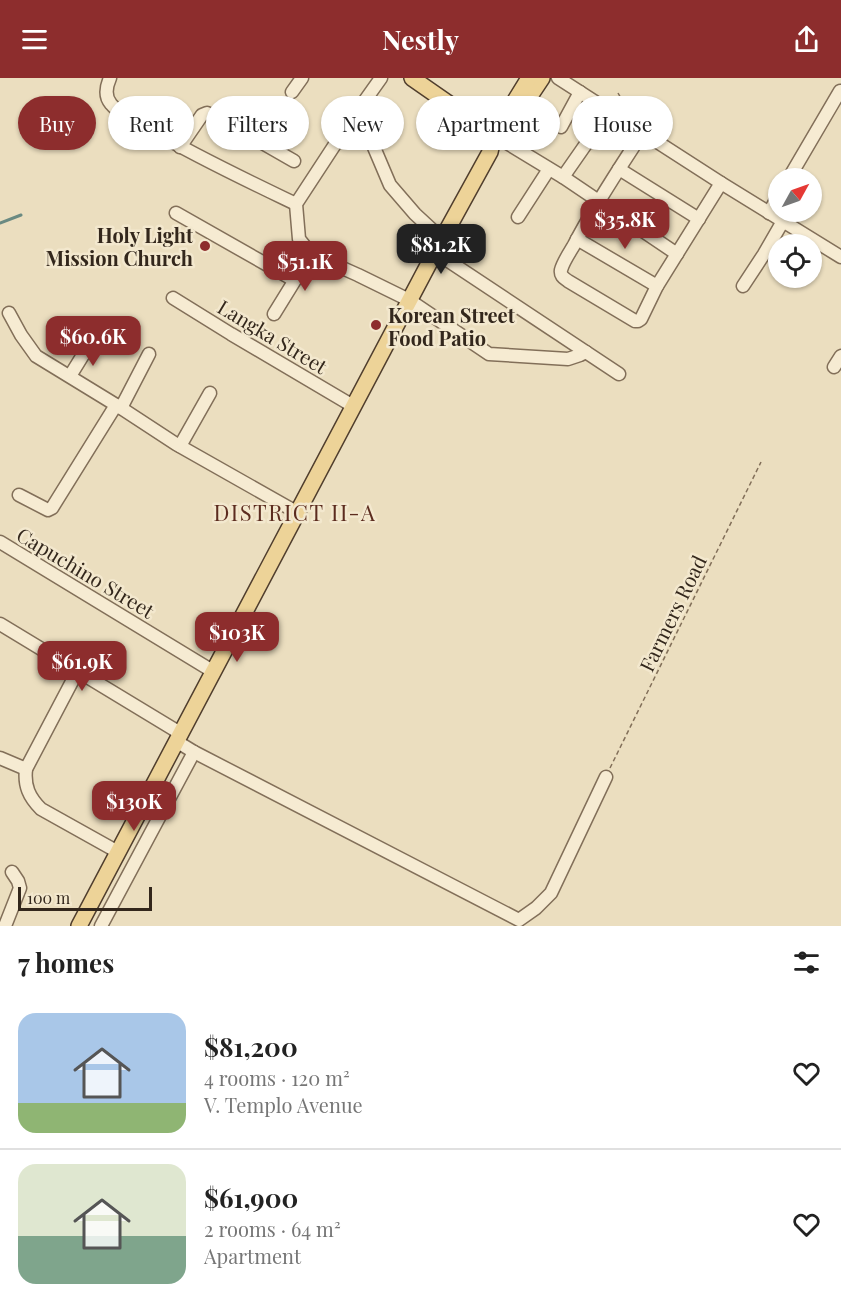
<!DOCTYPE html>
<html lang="en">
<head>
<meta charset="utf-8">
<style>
  body { margin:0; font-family:"Playfair Display",serif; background:#f2f2f2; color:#222; height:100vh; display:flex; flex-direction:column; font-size:22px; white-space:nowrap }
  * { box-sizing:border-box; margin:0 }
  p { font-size:20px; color:#767676 }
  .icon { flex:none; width:33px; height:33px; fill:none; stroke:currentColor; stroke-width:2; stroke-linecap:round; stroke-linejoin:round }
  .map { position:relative; height:848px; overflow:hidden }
  .details { display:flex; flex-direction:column; background:#fff; flex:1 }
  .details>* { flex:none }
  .guide { position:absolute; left:18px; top:18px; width:806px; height:54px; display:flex; gap:12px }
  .needle { width:39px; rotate:50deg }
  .buttons { position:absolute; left:768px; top:90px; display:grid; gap:12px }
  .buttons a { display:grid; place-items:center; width:54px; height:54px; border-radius:50%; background:#fff; box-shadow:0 2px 4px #0004; font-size:30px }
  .scale { position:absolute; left:18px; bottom:15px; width:134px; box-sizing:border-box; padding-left:6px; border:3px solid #33271c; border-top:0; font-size:16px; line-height:21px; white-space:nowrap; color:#33271c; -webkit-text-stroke:4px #f3e8ce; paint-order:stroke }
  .price { position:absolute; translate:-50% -51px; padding:0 14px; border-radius:12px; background:#8d2d2d; color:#fff; font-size:20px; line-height:39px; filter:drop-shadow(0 2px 3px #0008) }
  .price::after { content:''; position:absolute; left:50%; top:36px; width:18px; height:14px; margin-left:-9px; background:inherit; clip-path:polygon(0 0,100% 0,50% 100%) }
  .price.active { background:#222; color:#fff }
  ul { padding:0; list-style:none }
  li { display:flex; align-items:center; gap:18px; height:150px; padding:0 18px }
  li+li { border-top:2px solid #e0e0e0 }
  li span { display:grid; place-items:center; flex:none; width:168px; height:120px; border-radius:18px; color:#555 }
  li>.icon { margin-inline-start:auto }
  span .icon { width:72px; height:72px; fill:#fffc; stroke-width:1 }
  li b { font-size:26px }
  h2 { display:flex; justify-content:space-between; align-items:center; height:72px; padding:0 18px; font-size:26px }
  .chip { padding:0 21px; border-radius:27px; background:#fff; box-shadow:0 2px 4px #0004; font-size:21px; line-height:54px }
  .chip.active { background:#8d2d2d; color:#fff }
  header { display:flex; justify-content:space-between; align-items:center; height:78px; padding:0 18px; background:#8d2d2d; color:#fff; font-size:27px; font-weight:700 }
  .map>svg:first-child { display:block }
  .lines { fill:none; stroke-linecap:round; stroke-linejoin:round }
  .stream { stroke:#6a8a82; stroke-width:3 }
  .minor-casing { stroke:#826f59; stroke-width:15 }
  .major-casing { stroke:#503e2d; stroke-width:18 }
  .path { stroke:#826f59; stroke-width:1.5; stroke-dasharray:4.5 3; stroke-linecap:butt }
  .minor { stroke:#f6ebd2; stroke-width:12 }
  .major { stroke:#edd398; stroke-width:15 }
  .poi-dot { fill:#8d2d2d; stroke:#f3e8ce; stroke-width:2 }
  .labels { text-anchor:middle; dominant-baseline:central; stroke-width:5; stroke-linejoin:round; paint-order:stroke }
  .poi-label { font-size:20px; font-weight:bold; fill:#33271c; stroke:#f3e8ce; text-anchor:end }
  .street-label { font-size:20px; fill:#33271c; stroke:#f3e8ce }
  .quarter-label { font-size:22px; letter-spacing:1.5px; fill:#5c2c1f; stroke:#f3e8ce }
</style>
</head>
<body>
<header><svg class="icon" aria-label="menu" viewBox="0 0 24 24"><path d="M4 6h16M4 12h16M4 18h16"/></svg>Nestly<svg class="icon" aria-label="share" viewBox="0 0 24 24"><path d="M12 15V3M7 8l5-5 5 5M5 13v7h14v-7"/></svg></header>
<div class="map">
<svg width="841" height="848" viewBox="0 0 841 848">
  <rect width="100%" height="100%" fill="#ebdebf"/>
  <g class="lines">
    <path class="stream" d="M0,145L21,137"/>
    <defs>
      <g id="minor">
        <path d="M110,0C106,9 104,18 111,26C121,38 139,45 153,53C199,80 248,103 296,126"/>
        <path d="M381,0L349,45L296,126L299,161L311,176L358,197L409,222L489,276L568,281L580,277L586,274"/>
        <path d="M558,0L721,105L841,179"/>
        <path d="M292,14L302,0"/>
        <path d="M623,42L632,29"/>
        <path d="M349,45L373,67L390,107L415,136L442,161"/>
        <path d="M561,49L580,14"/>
        <path d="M643,54C619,91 594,128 574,167C570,174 563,184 561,192C560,198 564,200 568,203L635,243H638L641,241L657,208L721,105"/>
        <path d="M502,62L563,99L677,176"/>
        <path d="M180,69L202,37L207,35L245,55L294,83"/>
        <path d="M619,91L699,141"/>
        <path d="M563,99L609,33"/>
        <path d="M789,100L840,13"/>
        <path d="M176,135L294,202"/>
        <path d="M769,135L778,118"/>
        <path d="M518,139L549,91"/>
        <path d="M577,161L657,208"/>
        <path d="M435,174L619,296"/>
        <path d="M743,208L764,176L783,143"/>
        <path d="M173,220L231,256L353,328"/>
        <path d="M9,235L21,257L36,278L121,330L176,366L298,435"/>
        <path d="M274,236L311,176"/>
        <path d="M834,289L841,278"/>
        <path d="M70,298L91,264"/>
        <path d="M121,330L149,276"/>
        <path d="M180,368L210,315"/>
        <path d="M19,417L48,432L52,430L116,327"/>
        <path d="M0,464L214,594"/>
        <path d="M0,546L180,655"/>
        <path d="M77,594L26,691C24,708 29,719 41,731L118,774"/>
        <path d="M176,663L194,674L519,842L536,830L551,815L606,699"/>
        <path d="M0,680L26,691"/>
        <path d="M5,848L20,810L18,803L12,794"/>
        <path d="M101,848L194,674"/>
      </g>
      <g id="major">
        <path d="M412,0L501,62"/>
        <path d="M522,30L542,0"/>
        <path d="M79,848L435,174L490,74L494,57L529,0"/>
      </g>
    </defs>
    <use href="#minor" class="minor-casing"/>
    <use href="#major" class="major-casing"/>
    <g class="path">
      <path d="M618,15L622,22"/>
      <path d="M610,690L761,384"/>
    </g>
    <use href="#minor" class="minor"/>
    <use href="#major" class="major"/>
  </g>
  <g class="poi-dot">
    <circle cx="205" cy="168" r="6"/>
    <circle cx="376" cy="247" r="6"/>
  </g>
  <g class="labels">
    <g class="poi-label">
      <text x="193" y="156">Holy Light<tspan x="193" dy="23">Mission Church</tspan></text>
      <text x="388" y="236" text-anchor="start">Korean Street<tspan x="388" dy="23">Food Patio</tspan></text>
    </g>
    <g class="street-label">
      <text transform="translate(273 258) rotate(31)">Langka Street</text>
      <text transform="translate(86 494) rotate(31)">Capuchino Street</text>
      <text transform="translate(672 535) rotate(-64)">Farmers Road</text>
    </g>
    <g class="quarter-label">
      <text x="295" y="434">DISTRICT II-A</text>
    </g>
  </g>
</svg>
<div class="buttons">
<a><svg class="needle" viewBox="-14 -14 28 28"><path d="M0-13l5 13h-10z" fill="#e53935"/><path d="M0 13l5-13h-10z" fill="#767676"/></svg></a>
<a><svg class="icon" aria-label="locate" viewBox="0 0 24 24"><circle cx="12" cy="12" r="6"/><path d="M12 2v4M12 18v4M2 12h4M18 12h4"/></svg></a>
</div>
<div class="scale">100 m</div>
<b class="price" style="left:625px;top:172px">$35.8K</b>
<b class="price active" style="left:441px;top:197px">$81.2K</b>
<b class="price" style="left:305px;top:214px">$51.1K</b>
<b class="price" style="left:93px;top:289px">$60.6K</b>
<b class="price" style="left:237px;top:585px">$103K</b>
<b class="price" style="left:82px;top:614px">$61.9K</b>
<b class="price" style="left:134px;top:754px">$130K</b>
<div class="guide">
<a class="chip active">Buy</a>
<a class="chip">Rent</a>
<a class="chip">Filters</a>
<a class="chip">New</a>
<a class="chip">Apartment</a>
<a class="chip">House</a>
</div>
</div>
<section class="details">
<h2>7 homes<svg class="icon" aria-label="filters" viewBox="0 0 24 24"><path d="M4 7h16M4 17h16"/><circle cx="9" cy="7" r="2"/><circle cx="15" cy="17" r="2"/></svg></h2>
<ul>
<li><span style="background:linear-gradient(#a9c7e8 75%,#8fb573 0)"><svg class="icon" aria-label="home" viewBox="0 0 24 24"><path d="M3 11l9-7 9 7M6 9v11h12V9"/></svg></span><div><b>$81,200</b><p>4 rooms · 120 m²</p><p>V. Templo Avenue</p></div><svg class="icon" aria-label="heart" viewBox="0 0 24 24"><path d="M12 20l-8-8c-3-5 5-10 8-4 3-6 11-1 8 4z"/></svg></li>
<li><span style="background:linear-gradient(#dfe7d0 60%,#7fa58c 0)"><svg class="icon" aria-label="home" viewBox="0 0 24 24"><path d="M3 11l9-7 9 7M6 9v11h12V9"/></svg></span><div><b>$61,900</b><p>2 rooms · 64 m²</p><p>Apartment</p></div><svg class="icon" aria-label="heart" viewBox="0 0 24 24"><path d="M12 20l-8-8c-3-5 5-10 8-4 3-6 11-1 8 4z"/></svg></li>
</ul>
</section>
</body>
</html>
